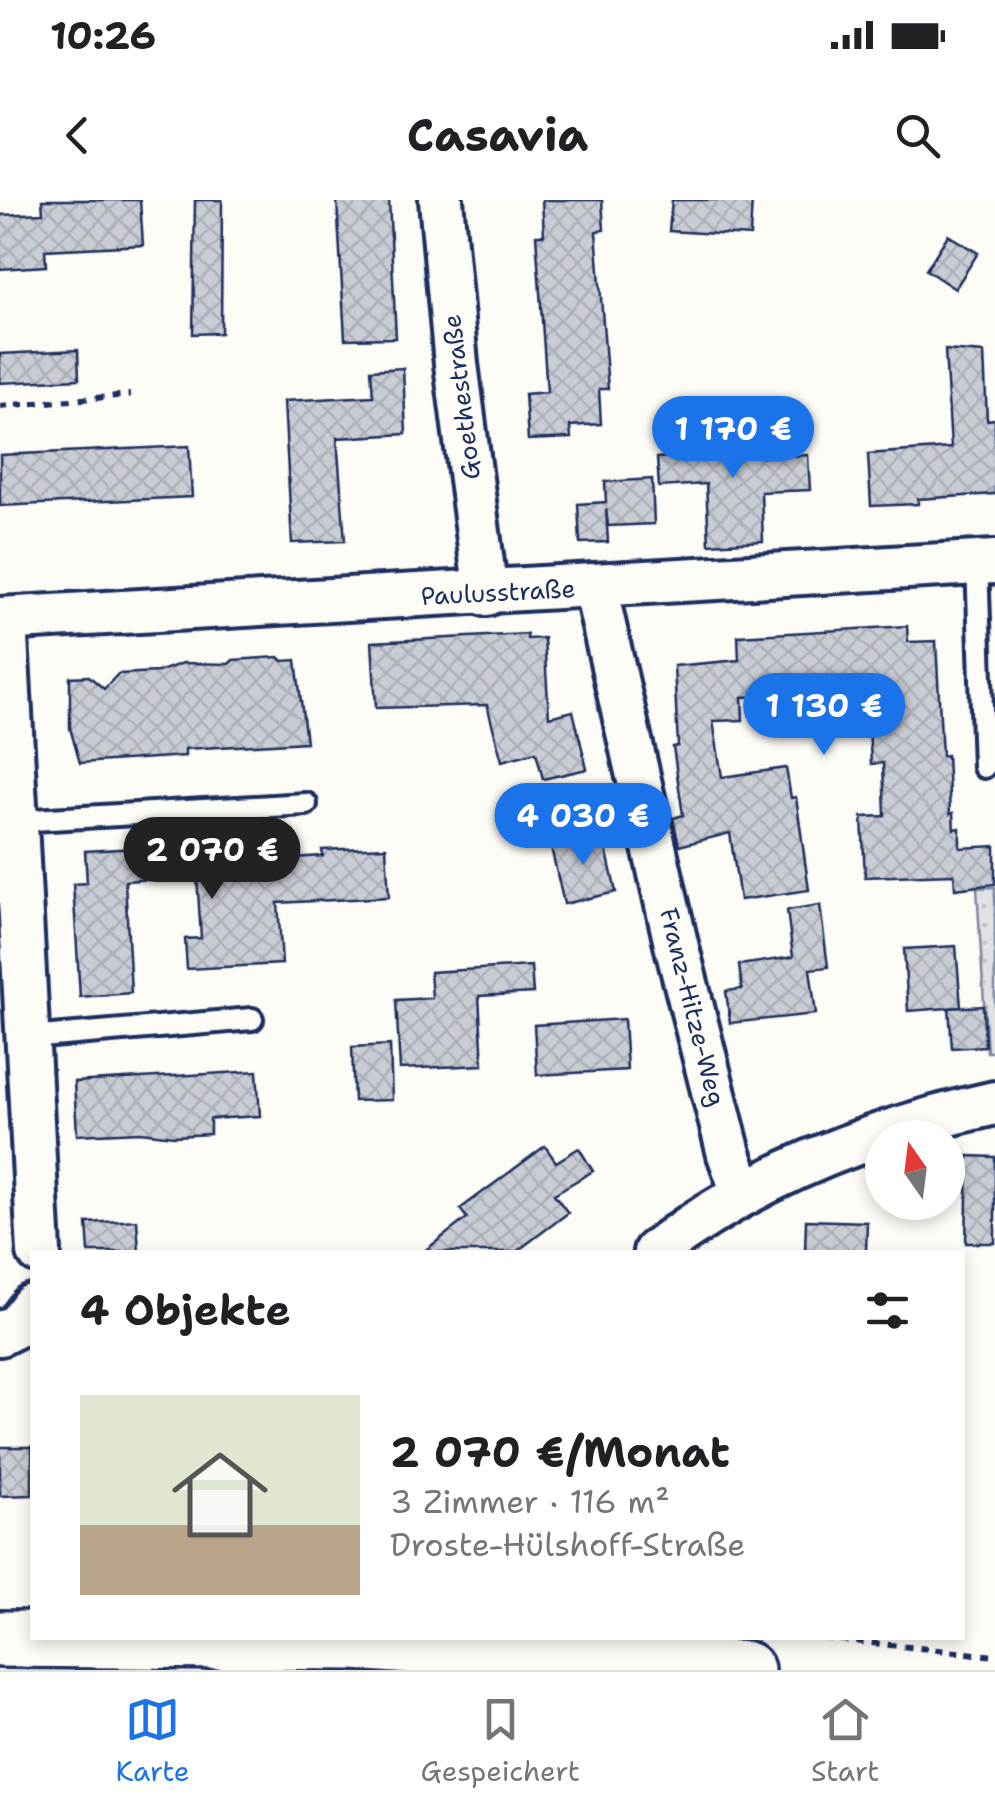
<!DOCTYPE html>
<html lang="de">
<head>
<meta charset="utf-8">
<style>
  body { margin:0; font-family:"Shantell Sans",sans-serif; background:#f6f6f6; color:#202124; height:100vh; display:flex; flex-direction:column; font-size:38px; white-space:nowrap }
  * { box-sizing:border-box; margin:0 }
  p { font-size:32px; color:#757577 }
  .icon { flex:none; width:55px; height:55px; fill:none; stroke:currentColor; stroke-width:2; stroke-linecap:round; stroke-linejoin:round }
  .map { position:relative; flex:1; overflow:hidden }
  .sheet { position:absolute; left:30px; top:1050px; width:935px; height:390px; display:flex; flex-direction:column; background:#fff; border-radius:0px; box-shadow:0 5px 15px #0003 }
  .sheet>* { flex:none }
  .needle { width:65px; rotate:346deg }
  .controls { position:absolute; left:865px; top:920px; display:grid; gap:20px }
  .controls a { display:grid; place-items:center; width:100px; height:100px; border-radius:50%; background:#fff; box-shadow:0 5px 15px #0003; font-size:50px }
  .price { position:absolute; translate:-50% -85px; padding:0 22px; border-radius:35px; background:#1a73e8; color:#fff; font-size:32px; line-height:65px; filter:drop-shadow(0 2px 5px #0008) }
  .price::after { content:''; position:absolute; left:50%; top:60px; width:30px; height:22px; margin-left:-15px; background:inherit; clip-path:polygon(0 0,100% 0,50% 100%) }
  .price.active { background:#222; color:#fff }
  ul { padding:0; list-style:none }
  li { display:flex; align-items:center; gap:30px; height:250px; padding:0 50px }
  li+li { border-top:2px solid #e0e0e0 }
  li span { display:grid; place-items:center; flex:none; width:280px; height:200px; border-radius:0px; color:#555 }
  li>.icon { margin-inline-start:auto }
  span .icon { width:120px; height:120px; fill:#fffc; stroke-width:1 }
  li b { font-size:42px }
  h2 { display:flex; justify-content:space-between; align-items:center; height:120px; padding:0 50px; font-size:42px }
  .status { display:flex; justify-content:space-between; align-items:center; height:70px; padding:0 50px; background:#fff; direction:ltr }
  .status svg { height:28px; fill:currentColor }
  header { display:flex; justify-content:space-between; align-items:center; height:130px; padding:0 50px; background:#fff; font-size:45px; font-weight:700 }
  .menu { display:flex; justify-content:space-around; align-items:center; height:140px; border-top:2px solid #e0e0e0; background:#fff; font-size:28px; color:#757577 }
  .menu a { display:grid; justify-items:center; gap:5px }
  .menu .active { color:#1a73e8 }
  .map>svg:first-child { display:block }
  .park { fill:url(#park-dots); stroke:#7e88a0; stroke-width:2.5 }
  .building { fill:url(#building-cross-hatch); stroke:#1b2f5e; stroke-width:2.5 }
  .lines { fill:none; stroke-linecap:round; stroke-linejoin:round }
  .service-casing { stroke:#1b2f5e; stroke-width:28 }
  .minor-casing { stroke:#1b2f5e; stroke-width:50 }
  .primary-casing { stroke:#1b2f5e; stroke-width:62 }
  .path { stroke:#1b2f5e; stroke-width:6; stroke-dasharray:8 8; stroke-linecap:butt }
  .service { stroke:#fdfcf7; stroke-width:20 }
  .minor { stroke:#fdfcf7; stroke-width:42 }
  .primary { stroke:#fdfcf7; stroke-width:55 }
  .labels { text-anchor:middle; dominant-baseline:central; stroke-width:10; stroke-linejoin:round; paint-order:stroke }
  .street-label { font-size:25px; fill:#1b2f5e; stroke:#fdfcf7 }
</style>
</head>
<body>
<div class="status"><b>10:26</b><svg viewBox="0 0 49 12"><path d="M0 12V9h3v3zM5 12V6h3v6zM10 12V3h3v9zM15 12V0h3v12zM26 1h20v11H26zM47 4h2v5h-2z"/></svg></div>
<header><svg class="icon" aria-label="back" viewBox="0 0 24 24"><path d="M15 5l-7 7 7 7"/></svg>Casavia<svg class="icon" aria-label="search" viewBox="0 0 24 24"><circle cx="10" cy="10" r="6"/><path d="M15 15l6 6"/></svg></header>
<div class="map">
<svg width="995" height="1470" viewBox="0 0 995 1470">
  <defs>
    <pattern id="park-dots" width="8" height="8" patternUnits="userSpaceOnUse" patternTransform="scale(2.5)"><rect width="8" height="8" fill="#e0e1e3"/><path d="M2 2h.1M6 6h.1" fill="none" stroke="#c0c1c5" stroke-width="1.8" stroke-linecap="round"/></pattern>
    <pattern id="building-cross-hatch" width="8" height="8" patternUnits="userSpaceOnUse" patternTransform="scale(2.5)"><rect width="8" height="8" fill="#c9ccd3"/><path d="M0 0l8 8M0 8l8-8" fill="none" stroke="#acb0b8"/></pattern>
  </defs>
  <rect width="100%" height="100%" fill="#fdfcf7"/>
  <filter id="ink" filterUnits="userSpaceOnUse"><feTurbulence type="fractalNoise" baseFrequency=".01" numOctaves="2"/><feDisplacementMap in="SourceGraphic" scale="20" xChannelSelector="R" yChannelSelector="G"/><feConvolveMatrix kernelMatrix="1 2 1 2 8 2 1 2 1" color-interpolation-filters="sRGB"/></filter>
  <g filter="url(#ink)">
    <path class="park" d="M995,687V852H987L977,688Z"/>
    <g class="building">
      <path d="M42,0H140L143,45L45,50L46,66L0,69V15L43,13Z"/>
      <path d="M195,0H222L221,133L193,134Z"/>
      <path d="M337,0H389L396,138L345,139Z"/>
      <path d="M542,0H602L604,30L596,31L608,189H599L601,224L570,226L571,238L528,240L525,194L547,192L536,35H544Z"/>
      <path d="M672,0H752L750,36L669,31Z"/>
      <path d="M948,35L978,53L955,89L926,70Z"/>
      <path d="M78,150L79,179L0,183V154Z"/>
      <path d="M945,150L984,153L987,220L995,219V294L918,299V304L871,306L868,254L951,248Z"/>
      <path d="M403,168L406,234L337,238L345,341L292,343L284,201L373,196L371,170Z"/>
      <path d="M741,226L742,239L762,257L808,255L810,290L761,292L763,341L709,344L706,284L659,287L657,258L694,255L693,229Z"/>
      <path d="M189,246L192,297L0,306V255Z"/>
      <path d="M652,279L654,324L608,326L606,309L608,342L580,343L578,304L606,302L605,282Z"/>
      <path d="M907,426L908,442L936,441L942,556L947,555L950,614L953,613L954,629L960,628V648L995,646V684L955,689L954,674L865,677L862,617L885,616L883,563L871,564L867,490L742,497L743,520L713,521L722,577L786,568L791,598L796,597L809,690L740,700L730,633L679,646L673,618L683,615L673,547L678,546L674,466L739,460L738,436Z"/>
      <path d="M527,434V439L544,438L549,517L573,511L587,569L543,579L536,552L502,561L487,505L376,508L372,442Z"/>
      <path d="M279,457L283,461L296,460L306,542L185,549V556L80,563L70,528V477L89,476L104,489L118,474L158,472L183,463L229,464L233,460Z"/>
      <path d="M602,631L616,692L564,704L550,643Z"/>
      <path d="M259,641L260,660L323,656L322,650L386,647L389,697L278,703L282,764L187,769L185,739L201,738L197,676L125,681L131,793L80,797L73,684L87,683L85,651Z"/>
      <path d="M820,705L828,767L810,769L816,814L730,823L726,791L742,789L739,765L793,757L787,710Z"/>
      <path d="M956,746L961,807L908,811L904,749Z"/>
      <path d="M531,766L533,793L479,796L483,865L400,869L396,800L432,798L430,772Z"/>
      <path d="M983,806L985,846L952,848L949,808Z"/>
      <path d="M624,819L627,870L537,875L534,825Z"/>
      <path d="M390,845L392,900L354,901L352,847Z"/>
      <path d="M257,871L260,916L210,919V934L174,936L140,932L77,935L74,882Z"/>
      <path d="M545,946L556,962L579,948L593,971L554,994L568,1013L516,1052H423L467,1018L460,1009Z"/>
      <path d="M968,956L995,957V1043H966Z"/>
      <path d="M137,1020L139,1052H89L87,1023Z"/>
      <path d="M806,1020L867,1022L866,1052H805Z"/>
      <path d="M0,1247H32V1295L0,1296Z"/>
    </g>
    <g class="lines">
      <defs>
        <g id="service">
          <path d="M977,363L984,567"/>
          <path d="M16,621L306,604"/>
          <path d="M29,838L252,819"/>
        </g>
        <g id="minor">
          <path d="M441,0L456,164L486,394"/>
          <path d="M595,386L676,744L729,954L743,993"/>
          <path d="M0,419L995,362"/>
          <path d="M5,419L39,1052"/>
          <path d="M655,1052C755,975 872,930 995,903"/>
          <path d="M0,1134L18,1125L32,1106"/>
        </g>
        <path id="primary" d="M0,1439L355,1442L746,1470"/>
      </defs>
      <use href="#service" class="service-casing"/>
      <use href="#minor" class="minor-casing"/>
      <use href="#primary" class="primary-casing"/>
      <g class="path">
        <path d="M0,206L130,195"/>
        <path d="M824,1438L995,1456"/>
      </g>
      <use href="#service" class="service"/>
      <use href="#minor" class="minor"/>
      <use href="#primary" class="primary"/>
    </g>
  </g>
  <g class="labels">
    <g class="street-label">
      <text transform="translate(461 197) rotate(-97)">Goethestraße</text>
      <text transform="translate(498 392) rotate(-3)">Paulusstraße</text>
      <text transform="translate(693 807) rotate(76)">Franz-Hitze-Weg</text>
    </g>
  </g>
</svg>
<div class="controls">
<a><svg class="needle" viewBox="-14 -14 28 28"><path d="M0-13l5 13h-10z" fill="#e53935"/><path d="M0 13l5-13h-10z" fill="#757577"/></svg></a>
</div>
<b class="price" style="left:733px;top:281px">1 170 €</b>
<b class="price" style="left:824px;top:558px">1 130 €</b>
<b class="price" style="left:583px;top:668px">4 030 €</b>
<b class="price active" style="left:212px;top:702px">2 070 €</b>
<section class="sheet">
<h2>4 Objekte<svg class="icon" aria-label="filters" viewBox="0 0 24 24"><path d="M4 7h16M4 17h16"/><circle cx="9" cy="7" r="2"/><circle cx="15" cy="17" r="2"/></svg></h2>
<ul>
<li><span style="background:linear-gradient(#dfe7d0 65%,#b9a48a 0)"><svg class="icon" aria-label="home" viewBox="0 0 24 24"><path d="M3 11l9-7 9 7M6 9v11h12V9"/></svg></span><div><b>2 070 €/Monat</b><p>3 Zimmer · 116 m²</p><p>Droste-Hülshoff-Straße</p></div></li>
</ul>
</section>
</div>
<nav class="menu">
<a class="active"><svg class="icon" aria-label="map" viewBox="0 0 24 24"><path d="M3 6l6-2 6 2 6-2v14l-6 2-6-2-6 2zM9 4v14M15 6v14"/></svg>Karte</a>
<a><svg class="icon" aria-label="saved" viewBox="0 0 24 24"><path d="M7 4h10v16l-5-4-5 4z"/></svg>Gespeichert</a>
<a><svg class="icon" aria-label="home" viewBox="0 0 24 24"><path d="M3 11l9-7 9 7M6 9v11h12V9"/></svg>Start</a>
</nav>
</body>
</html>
